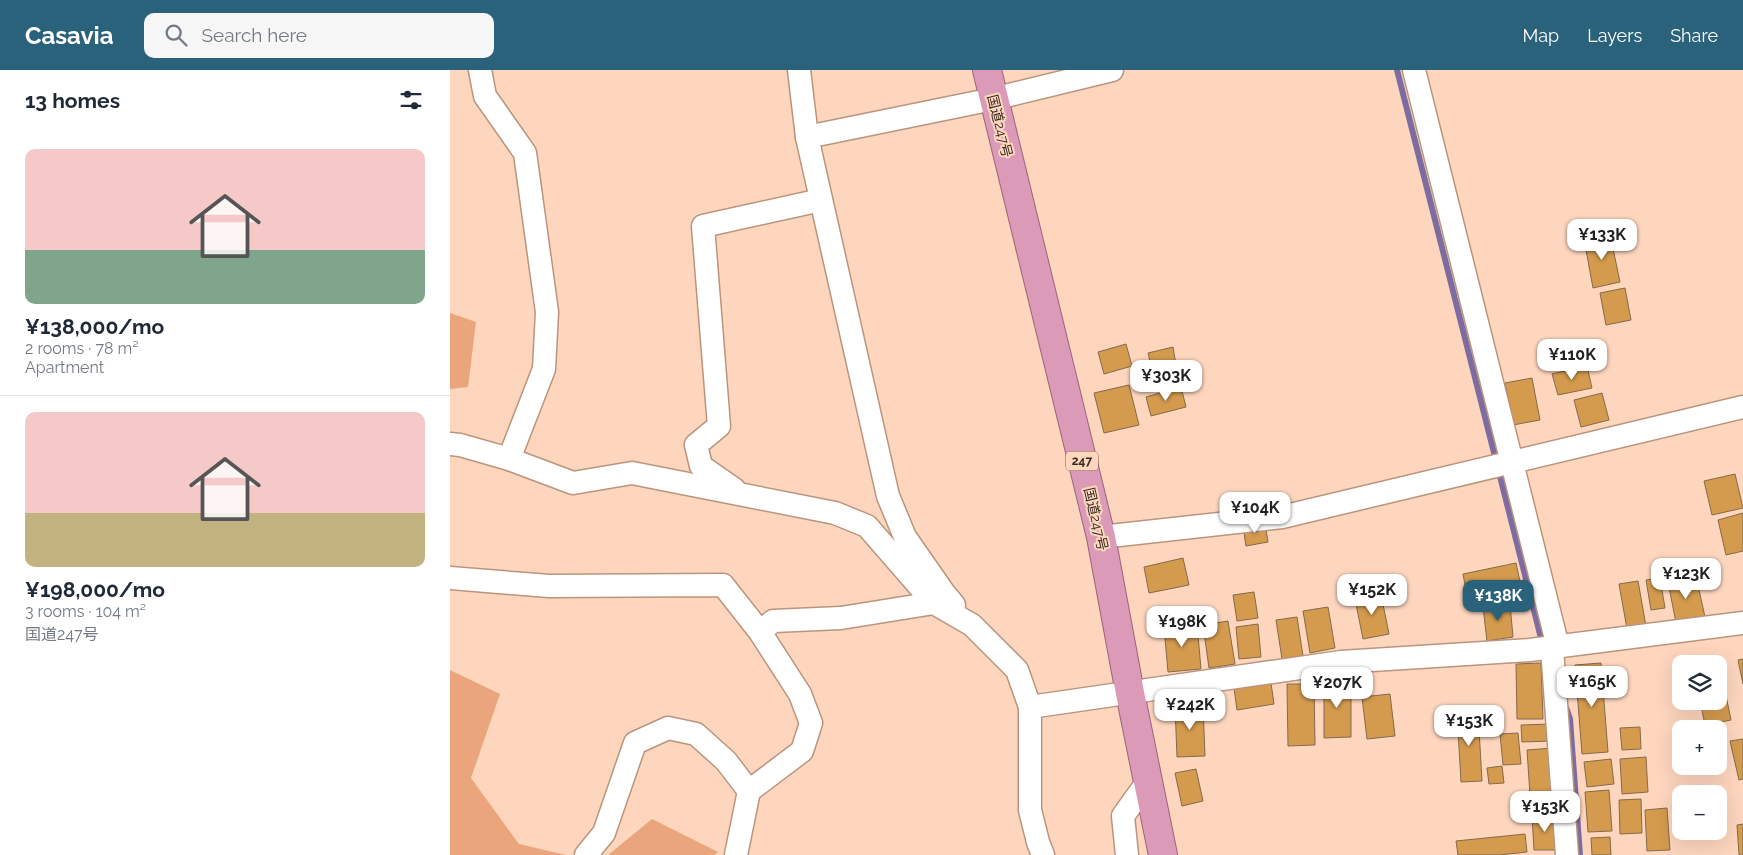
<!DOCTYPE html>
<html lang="en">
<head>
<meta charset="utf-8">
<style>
  body { margin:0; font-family:Raleway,"Noto Sans JP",sans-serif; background:#f6f6f7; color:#1f2937; height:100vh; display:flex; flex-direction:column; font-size:19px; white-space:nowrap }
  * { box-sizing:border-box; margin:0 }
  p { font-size:16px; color:#747a83 }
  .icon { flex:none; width:28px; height:28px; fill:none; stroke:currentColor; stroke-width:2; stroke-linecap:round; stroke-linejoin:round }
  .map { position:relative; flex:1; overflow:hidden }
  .panel { display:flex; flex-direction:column; background:#fff; width:450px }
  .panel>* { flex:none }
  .controls { position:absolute; left:1222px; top:585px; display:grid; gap:10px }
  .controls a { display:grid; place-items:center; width:55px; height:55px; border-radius:10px; background:#fff; box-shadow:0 5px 20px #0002; font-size:25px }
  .price { position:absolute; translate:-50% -42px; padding:0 11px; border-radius:10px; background:#fff; color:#222; font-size:16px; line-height:32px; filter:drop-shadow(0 1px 2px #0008) }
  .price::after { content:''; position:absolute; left:50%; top:30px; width:15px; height:11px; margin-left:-8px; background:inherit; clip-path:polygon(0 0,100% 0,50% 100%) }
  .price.active { background:#2a627c; color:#fff }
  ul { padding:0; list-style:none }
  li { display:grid; align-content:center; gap:10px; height:265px; padding:0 25px }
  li+li { border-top:1px solid #e0e1e3 }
  li span { display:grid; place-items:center; height:155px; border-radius:10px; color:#555 }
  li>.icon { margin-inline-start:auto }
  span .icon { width:90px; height:90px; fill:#fffc; stroke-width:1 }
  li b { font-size:21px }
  h2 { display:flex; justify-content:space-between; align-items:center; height:60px; padding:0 25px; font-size:21px }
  header { display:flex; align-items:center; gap:30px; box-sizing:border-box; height:70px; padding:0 25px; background:#2a627c; color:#fff }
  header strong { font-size:24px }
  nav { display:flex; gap:28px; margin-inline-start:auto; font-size:18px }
  .search { width:350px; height:45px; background:#f6f6f7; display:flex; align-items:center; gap:12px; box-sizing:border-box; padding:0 18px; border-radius:10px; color:#747a83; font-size:19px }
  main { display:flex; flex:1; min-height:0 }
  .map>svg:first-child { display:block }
  .green { fill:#eba57c }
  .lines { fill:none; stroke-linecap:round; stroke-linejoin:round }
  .stream { stroke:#7c6ca1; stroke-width:6 }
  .building { fill:#d49b4f; stroke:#846a4a }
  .minor-casing { stroke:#ba947d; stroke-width:25 }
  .trunk-casing { stroke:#9c6377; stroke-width:30 }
  .minor { stroke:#fff; stroke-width:22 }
  .trunk { stroke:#db9bb8; stroke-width:28 }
  .labels { text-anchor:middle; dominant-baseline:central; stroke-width:4; stroke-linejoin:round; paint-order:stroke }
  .shield { fill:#fed6be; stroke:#745e50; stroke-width:1 }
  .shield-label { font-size:12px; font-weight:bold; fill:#392a21 }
  .street-label { font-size:14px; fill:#392a21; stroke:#fed6be }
</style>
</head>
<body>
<header>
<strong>Casavia</strong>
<div class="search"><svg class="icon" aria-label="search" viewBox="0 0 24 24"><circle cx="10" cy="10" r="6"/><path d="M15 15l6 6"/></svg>Search here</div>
<nav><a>Map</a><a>Layers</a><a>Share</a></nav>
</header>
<main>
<section class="panel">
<h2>13 homes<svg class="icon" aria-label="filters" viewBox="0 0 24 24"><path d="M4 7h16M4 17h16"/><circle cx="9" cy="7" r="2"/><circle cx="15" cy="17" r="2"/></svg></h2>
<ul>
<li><span style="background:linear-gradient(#f6c9c9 65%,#7fa58c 0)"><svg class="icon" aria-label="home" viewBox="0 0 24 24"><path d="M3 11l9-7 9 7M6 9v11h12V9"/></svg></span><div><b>¥138,000/mo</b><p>2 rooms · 78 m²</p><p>Apartment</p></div></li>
<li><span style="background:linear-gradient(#f6c9c9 65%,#c2b280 0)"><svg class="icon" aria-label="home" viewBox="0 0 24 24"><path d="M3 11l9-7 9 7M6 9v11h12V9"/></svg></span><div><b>¥198,000/mo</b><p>3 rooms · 104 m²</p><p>国道247号</p></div></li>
</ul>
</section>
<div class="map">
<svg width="1293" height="785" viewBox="0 0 1293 785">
  <rect width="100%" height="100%" fill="#fed6be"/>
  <g class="green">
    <path d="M0,243L26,252L18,317L0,319Z"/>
    <path d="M0,600L50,624L21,708L69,774L116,785H0Z"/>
    <path d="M202,749L268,782L265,785H158Z"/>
  </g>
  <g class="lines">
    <g class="stream">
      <path d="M947,0L1093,576"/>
      <path d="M1116,637L1120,649L1130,785"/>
    </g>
  </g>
  <g class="building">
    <path d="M1160,164L1170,212L1143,218L1134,169Z"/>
    <path d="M1175,218L1181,250L1156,255L1150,223Z"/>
    <path d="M676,274L682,296L654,304L648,282Z"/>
    <path d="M723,277L726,295L702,300L698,283Z"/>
    <path d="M1137,296L1142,318L1108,325L1102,304Z"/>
    <path d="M1082,308L1090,350L1063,355L1055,313Z"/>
    <path d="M679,315L689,355L654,363L644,323Z"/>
    <path d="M731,317L736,337L701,346L696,327Z"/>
    <path d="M1152,323L1159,350L1131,357L1124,330Z"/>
    <path d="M1285,404L1293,438L1262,445L1254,411Z"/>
    <path d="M1293,443V481L1276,485L1268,450Z"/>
    <path d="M815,453L818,472L796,476L793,456Z"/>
    <path d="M733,488L739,515L699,523L694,497Z"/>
    <path d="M1066,493L1072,521L1018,531L1013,504Z"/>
    <path d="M1246,506L1255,547L1226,553L1218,512Z"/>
    <path d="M1210,508L1215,538L1201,540L1196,510Z"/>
    <path d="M1188,511L1196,556L1177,559L1169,514Z"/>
    <path d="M804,522L808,548L787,551L783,525Z"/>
    <path d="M931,524L939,564L913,569L905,529Z"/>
    <path d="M1060,534L1063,567L1037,571L1033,537Z"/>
    <path d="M878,537L885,578L860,583L853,541Z"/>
    <path d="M847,547L853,586L832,589L826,550Z"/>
    <path d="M778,551L785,594L759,598L753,555Z"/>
    <path d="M747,554L751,599L718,602L714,557Z"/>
    <path d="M808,554L811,587L789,589L786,557Z"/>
    <path d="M1293,589V614L1288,590Z"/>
    <path d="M1091,593L1093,649H1067L1066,594Z"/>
    <path d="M1151,593L1158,682L1132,684L1125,595Z"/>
    <path d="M874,610H901V667L874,668Z"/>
    <path d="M1273,611L1281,650L1255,655L1250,631H1269V612Z"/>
    <path d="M821,613L824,634L787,640L784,618Z"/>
    <path d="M837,614H864L865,675L838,676Z"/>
    <path d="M940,624L945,666L917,669L912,627Z"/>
    <path d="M753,635L755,686L727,687L725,636Z"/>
    <path d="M1028,642L1032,711L1011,712L1007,643Z"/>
    <path d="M1102,654V671L1072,672L1071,655Z"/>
    <path d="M1190,657L1191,679L1172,680L1170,658Z"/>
    <path d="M1068,663L1071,694L1053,695L1050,664Z"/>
    <path d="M1293,669V709L1289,710L1280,671Z"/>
    <path d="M1103,678L1106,738L1081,740L1077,680Z"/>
    <path d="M1196,687L1198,722L1172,724L1170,689Z"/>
    <path d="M1161,689L1164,714L1137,717L1134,692Z"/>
    <path d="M1052,696L1054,713L1039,714L1037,698Z"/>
    <path d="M746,699L753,731L732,736L725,703Z"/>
    <path d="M1159,720L1162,761L1138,762L1135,722Z"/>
    <path d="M1191,729L1192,763L1170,764L1169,730Z"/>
    <path d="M1217,738L1220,780L1197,781L1195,740Z"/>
    <path d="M1082,746H1106L1108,780H1084Z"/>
    <path d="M1293,754V785H1289L1287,755Z"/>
    <path d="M1075,764L1077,782L1049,785H1008L1006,771Z"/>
    <path d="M1160,767L1161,785H1142L1141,768Z"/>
  </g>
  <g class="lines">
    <defs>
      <g id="minor">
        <path d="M30,0L35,26L75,83L97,242L94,299L59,389"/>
        <path d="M349,0L357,67L438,426L455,467L494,523L504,535"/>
        <path d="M964,0L1108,577"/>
        <path d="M357,67L543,29L662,0"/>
        <path d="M0,374L10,375L59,389L123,413L182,403L385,443L417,456L484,533L522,555L567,600L580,637L891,592L1080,580L1293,553"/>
        <path d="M284,419L251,396L246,375L269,356L253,156L371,130"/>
        <path d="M651,467L832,447L1293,337"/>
        <path d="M0,508L99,516L273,515L310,562"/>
        <path d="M1102,578L1117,785"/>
        <path d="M580,637V740L588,772L593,785"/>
        <path d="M136,785L154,763L185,673L218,658L246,664L276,691L299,721"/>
        <path d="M286,785L299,721L352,681L361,653L350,624L310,562L323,551L391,548L484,533"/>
        <path d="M677,785L673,746L698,711"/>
      </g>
      <path id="trunk" d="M537,0L651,467L680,623L713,785"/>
    </defs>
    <use href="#minor" class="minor-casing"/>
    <use href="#trunk" class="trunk-casing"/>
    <use href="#minor" class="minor"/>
    <use href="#trunk" class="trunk"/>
  </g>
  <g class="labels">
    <rect class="shield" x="616" y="381.5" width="32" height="19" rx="4"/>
    <g class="shield-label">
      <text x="632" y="391">247</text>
    </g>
    <g class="street-label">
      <text transform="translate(550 56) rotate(76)">国道247号</text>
      <text transform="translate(646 449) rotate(77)">国道247号</text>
    </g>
  </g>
</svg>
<div class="controls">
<a><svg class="icon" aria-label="layers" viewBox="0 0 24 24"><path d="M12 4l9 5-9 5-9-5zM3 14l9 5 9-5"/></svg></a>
<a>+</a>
<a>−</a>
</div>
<b class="price" style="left:1152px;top:191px">¥133K</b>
<b class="price" style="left:1122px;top:311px">¥110K</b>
<b class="price" style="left:716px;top:332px">¥303K</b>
<b class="price" style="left:805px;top:464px">¥104K</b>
<b class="price" style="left:1236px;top:530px">¥123K</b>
<b class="price" style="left:922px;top:546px">¥152K</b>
<b class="price active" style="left:1048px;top:552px">¥138K</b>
<b class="price" style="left:732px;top:578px">¥198K</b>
<b class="price" style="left:1142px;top:638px">¥165K</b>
<b class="price" style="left:887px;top:639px">¥207K</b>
<b class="price" style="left:740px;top:661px">¥242K</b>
<b class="price" style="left:1019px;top:677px">¥153K</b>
<b class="price" style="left:1095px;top:763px">¥153K</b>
</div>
</main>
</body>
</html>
